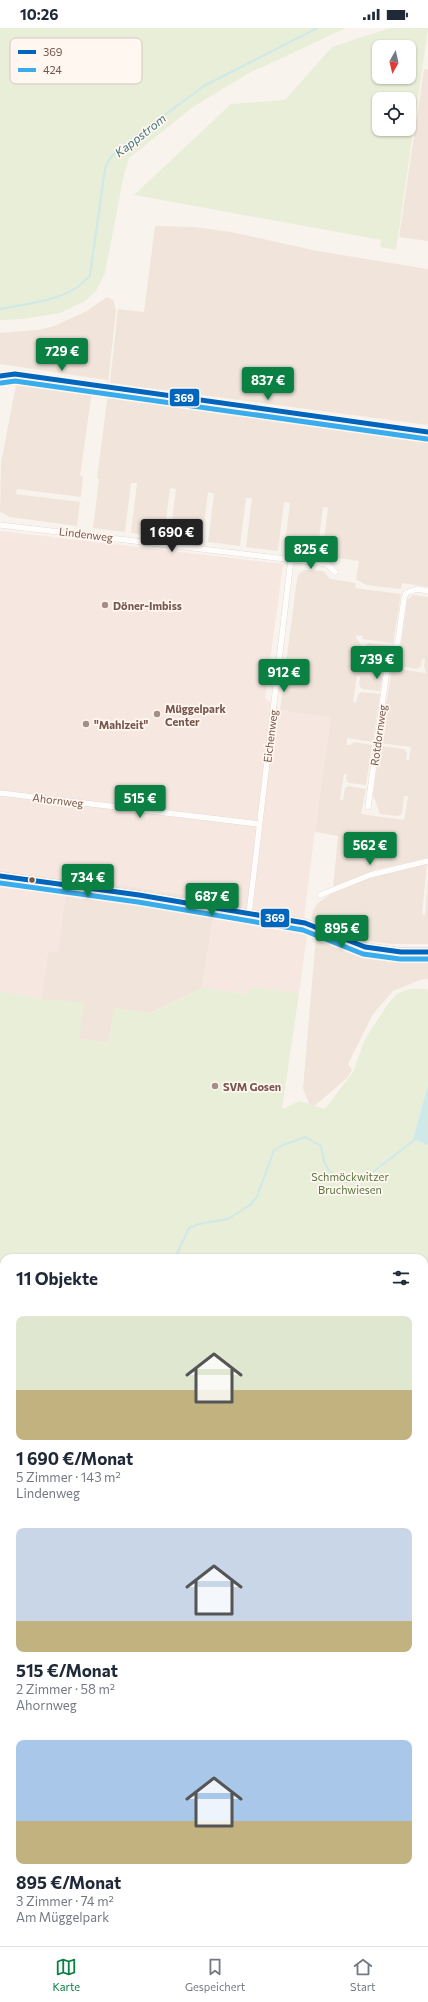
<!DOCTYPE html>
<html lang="de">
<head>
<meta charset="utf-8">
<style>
  body { margin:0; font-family:Commissioner,sans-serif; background:#f6f6f7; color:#1f2937; height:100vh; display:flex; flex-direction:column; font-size:15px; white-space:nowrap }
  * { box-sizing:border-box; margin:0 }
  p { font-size:13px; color:#747a83 }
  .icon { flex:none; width:22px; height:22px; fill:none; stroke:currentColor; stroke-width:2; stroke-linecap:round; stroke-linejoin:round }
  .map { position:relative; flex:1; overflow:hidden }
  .details { position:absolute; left:0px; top:1226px; width:428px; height:692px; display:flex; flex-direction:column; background:#fff; border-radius:12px 12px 0 0; box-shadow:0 1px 3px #0004 }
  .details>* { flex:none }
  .needle { width:26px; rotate:188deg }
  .controls { position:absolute; left:372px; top:12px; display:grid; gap:8px }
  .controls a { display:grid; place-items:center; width:44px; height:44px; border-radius:8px; background:#fff; box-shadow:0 1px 3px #0004; font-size:20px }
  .price { position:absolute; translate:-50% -34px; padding:0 9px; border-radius:4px; background:#0b8043; color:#fff; font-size:13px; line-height:26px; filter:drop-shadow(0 1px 2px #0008) }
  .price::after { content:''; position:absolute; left:50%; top:24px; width:12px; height:9px; margin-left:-6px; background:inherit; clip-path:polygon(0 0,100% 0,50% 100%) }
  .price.selected { background:#222; color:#fff }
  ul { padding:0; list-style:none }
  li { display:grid; align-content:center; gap:8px; height:212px; padding:0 16px }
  li span { display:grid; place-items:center; height:124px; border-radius:8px; color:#555 }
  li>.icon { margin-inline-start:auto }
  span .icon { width:72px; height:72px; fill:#fffc; stroke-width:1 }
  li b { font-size:17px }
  h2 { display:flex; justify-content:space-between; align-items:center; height:48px; padding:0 16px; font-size:17px }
  .status { display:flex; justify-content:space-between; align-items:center; height:28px; padding:0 20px; background:#fff; direction:ltr }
  .status svg { height:11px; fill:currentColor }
  .tabs { display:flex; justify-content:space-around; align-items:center; height:56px; border-top:1px solid #e0e1e3; background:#fff; font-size:11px; color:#747a83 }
  .tabs a { display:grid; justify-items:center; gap:2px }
  .tabs .selected { color:#0b8043 }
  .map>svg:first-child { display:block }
  .residential { fill:#f1e5db }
  .commercial { fill:#f7e7e1 }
  .green { fill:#e8eed8; fill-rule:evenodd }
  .water { fill:#cfe9e8 }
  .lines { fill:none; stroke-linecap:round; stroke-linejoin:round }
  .stream { stroke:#cfe9e8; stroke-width:2 }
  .minor-casing { stroke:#d7ceca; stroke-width:6 }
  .secondary-casing { stroke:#d8ceca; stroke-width:9 }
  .minor { stroke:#fefdfc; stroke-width:5.5 }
  .secondary { stroke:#fefdfc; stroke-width:8 }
  .bus-1-casing { stroke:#fff7f0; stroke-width:8 }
  .bus-2-casing { stroke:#fff7f0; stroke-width:8 }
  .bus-1 { stroke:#0065bd; stroke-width:5 }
  .bus-2 { stroke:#38acec; stroke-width:5 }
  .poi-dot { fill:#a48e85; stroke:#fff7f0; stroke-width:1.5 }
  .bus-dot { fill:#77574d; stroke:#fff7f0; stroke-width:1.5 }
  .labels { text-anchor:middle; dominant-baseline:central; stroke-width:3.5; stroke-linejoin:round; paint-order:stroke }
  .street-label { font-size:11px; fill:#77574d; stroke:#fff7f0 }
  .poi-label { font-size:11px; font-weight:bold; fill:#77574d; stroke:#fff7f0; text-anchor:start }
  .park-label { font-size:11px; fill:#587741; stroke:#fff7f0 }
  .water-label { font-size:12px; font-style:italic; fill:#40787c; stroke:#fff7f0 }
  .key { fill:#fff7f0; stroke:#d6c7bf; stroke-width:1 }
  .key-label { font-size:11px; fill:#77574d }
  .line-badge { stroke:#fff7f0; stroke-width:1.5 }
  .badge-label { font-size:11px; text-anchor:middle; font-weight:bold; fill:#fff }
</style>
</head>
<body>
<div class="status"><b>10:26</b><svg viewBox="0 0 49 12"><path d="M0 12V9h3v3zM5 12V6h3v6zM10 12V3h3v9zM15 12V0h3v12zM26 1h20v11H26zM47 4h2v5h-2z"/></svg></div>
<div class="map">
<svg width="428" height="1918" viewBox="0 0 428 1918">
  <rect width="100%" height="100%" fill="#f8f3ed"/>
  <g class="residential">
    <path d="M424,41L428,42V213L399,209Z"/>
    <path d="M155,198L195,199L231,204L317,223L428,241V397L110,355L118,281L144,284Z"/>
    <path d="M107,269L113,272L116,282L108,355L107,352L0,336V305L38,302L54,298L87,283Z"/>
    <path d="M16,357L63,363L74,360L92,363L80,448H83L81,469L17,461L16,466L80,474L77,498L10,489L0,484L1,435Z"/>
    <path d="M108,365L428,411V559L402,555L401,561L366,557L356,551L359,533L322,528L328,480L323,479L317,527L284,523L290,475L284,474L278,523L246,519L252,470H246L240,518L208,514L214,466L208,464L202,513L170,509L176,461L170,460L164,509L131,505L137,455H131L125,504L93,500L99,451L97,450Z"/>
    <path d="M304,542L323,543L330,551L356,555L355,560L401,566L393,615L362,611L363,608L356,607V610L361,617L360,624L364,625L365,618L368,615L392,618L384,639L380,663L362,661L359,657L360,648H357L353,674L356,675L358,667L361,664L380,666L373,714L347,710V717H350L354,714L372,717L366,757L349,755L346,751L347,747L344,746L340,772H343L345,760L348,758L366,761L361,786L404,792L408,768H404L402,786L398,788L380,786L373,766L380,718L404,721L407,725L406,732H409L411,719L380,715L392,640L426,645L424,638L425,631H422L421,638L417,641L393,637L401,617L407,572L413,567L428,569V830L375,842L333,860L338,808L315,804L318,782L280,682L297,551L299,546Z"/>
    <path d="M427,835L422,886L425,887L428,853V916H390L361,912L340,905L311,891L313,882L318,875L333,864L374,848Z"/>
    <path d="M68,849L216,871L202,960L151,985L114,980L109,1015L79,1011L41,971L48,923L58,924Z"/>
    <path d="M316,909L349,923L371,929L400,933H428V951L420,952L393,963L373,986L348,1036L352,1042L347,1050L311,1081L303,1060Z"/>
  </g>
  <path class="commercial" d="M0,503L283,536L265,670L280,682L331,689L314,810L303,899L307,907L299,965L251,959L249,966L202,960L216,871L68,849L58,925L48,923L41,971L0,963Z"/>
  <g class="green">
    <path d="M0,0H346L249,45L193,79L129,130L124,146L105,245L96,263L85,273L60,285L22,291L0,292Z"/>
    <path d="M390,0H428L396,222L380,219L381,212L134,167L231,76L285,72L332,19ZM379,19H409V49H379ZM379,71H409V101H379Z"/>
    <path d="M251,959L299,965L282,1081L300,1073L325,1081L353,1044L365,1011L388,976L397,966L409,961H427L428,964V1057L413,1111L428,1117V1648L424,1651V1230H4V1596L0,1595V963L41,971L84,974L79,1011L109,1015L114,980L152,985L202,960L248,966Z"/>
    <path d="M0,1610H4V1914H319L321,1918H0Z"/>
    <path d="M428,1666V1918H338L336,1914H424V1668Z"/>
  </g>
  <path class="water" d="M428,1057V1117L413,1111Z"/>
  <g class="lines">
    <g class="stream">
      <path d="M0,281C29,275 71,273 90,247L105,141L108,133L118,121L204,58L317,0"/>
      <path d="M175,1230L189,1200L199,1196L228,1191L250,1177L257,1169L274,1122L283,1117L306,1109L321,1118L324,1133L329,1143L346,1154H355L364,1152L374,1143L417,1110"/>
      <path d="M0,1476L4,1473"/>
      <path d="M0,1523L4,1532"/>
    </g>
    <defs>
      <g id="minor">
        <path d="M0,348L15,346L428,404"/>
        <path d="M0,497L327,536L335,544"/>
        <path d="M0,765L259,796"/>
        <path d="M368,779L387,641L398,613L404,571L406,565L417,561L428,563"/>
        <path d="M320,867L370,847L428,833"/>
        <path d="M249,886L291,531"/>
      </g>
      <path id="secondary" d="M0,848L139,867L305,895L365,919L401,924H428"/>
    </defs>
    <use href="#minor" class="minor-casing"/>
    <use href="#secondary" class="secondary-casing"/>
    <use href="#minor" class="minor"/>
    <use href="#secondary" class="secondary"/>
    <defs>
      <g id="bus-1">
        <path d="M0,348L15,346L428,404"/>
        <path d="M0,848L139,867L305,895L365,919L401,924H428"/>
      </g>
      <g id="bus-2">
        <path d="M1,355L15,353L427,411"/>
        <path d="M0,855L138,874L303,902L363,926L400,931H428"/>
      </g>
    </defs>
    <use href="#bus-1" class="bus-1-casing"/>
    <use href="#bus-2" class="bus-2-casing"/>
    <use href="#bus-1" class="bus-1"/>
    <use href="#bus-2" class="bus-2"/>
  </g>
  <g class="poi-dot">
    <circle cx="105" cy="577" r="4"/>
    <circle cx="157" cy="686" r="4"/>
    <circle cx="86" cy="696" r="4"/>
    <circle cx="215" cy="1058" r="4"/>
  </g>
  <circle class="bus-dot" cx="32" cy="852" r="3.5"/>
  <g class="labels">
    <g class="street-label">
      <text transform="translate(86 506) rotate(7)">Lindenweg</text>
      <text transform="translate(378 707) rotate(-82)">Rotdornweg</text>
      <text transform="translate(270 708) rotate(-83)">Eichenweg</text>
      <text transform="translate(58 772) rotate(7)">Ahornweg</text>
    </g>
    <g class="poi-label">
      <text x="113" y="577">Döner-Imbiss</text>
      <text x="165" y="680">Müggelpark<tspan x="165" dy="13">Center</tspan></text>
      <text x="94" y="696">"Mahlzeit"</text>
      <text x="223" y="1058">SVM Gosen</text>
    </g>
    <g class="park-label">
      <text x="350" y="1148">Schmöckwitzer<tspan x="350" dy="13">Bruchwiesen</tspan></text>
    </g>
    <g class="water-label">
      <text transform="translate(140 107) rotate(-38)">Kappstrom</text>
    </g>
  </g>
  <rect x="10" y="10" width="132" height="46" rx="6" class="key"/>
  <rect x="18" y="22" width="18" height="4" fill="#0065bd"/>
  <rect x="18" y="40" width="18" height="4" fill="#38acec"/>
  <g class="key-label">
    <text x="43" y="28">369</text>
    <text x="43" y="46">424</text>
  </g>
  <g class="line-badge">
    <rect x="169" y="360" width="31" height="19" rx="4" fill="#0065bd"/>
    <rect x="260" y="880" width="30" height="20" rx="4" fill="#0065bd"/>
  </g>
  <g class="badge-label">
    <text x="184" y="374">369</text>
    <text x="275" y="894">369</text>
  </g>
</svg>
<div class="controls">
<a><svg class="needle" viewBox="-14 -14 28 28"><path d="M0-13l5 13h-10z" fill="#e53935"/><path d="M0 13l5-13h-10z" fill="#747a83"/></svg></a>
<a><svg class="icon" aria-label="locate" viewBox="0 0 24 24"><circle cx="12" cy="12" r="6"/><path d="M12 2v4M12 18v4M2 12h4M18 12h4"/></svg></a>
</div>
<b class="price" style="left:62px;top:344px">729 €</b>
<b class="price" style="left:268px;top:373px">837 €</b>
<b class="price selected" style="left:172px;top:525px">1 690 €</b>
<b class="price" style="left:311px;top:542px">825 €</b>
<b class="price" style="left:377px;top:652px">739 €</b>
<b class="price" style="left:284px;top:665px">912 €</b>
<b class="price" style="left:140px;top:791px">515 €</b>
<b class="price" style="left:370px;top:838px">562 €</b>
<b class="price" style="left:88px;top:870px">734 €</b>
<b class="price" style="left:212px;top:889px">687 €</b>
<b class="price" style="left:342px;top:921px">895 €</b>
<section class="details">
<h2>11 Objekte<svg class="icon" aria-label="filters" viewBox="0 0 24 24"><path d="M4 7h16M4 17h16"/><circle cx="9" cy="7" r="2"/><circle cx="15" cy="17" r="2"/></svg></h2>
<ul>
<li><span style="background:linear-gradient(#dfe7d0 60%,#c2b280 0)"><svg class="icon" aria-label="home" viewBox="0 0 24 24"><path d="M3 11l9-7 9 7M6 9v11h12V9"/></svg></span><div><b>1 690 €/Monat</b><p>5 Zimmer · 143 m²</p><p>Lindenweg</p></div></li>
<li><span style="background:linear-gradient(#c9d6e8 75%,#c2b280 0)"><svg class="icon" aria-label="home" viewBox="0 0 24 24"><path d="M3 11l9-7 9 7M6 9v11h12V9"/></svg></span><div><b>515 €/Monat</b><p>2 Zimmer · 58 m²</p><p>Ahornweg</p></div></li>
<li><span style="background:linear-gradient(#a9c7e8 65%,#c2b280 0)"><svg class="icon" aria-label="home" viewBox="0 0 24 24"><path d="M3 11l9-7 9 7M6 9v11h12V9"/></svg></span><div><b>895 €/Monat</b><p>3 Zimmer · 74 m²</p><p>Am Müggelpark</p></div></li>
</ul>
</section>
</div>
<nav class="tabs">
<a class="selected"><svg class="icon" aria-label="map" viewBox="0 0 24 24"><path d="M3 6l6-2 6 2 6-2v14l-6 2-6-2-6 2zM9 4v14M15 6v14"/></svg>Karte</a>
<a><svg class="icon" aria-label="saved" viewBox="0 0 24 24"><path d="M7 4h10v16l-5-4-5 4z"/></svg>Gespeichert</a>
<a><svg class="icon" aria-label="home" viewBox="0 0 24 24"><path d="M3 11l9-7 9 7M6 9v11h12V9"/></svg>Start</a>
</nav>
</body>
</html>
